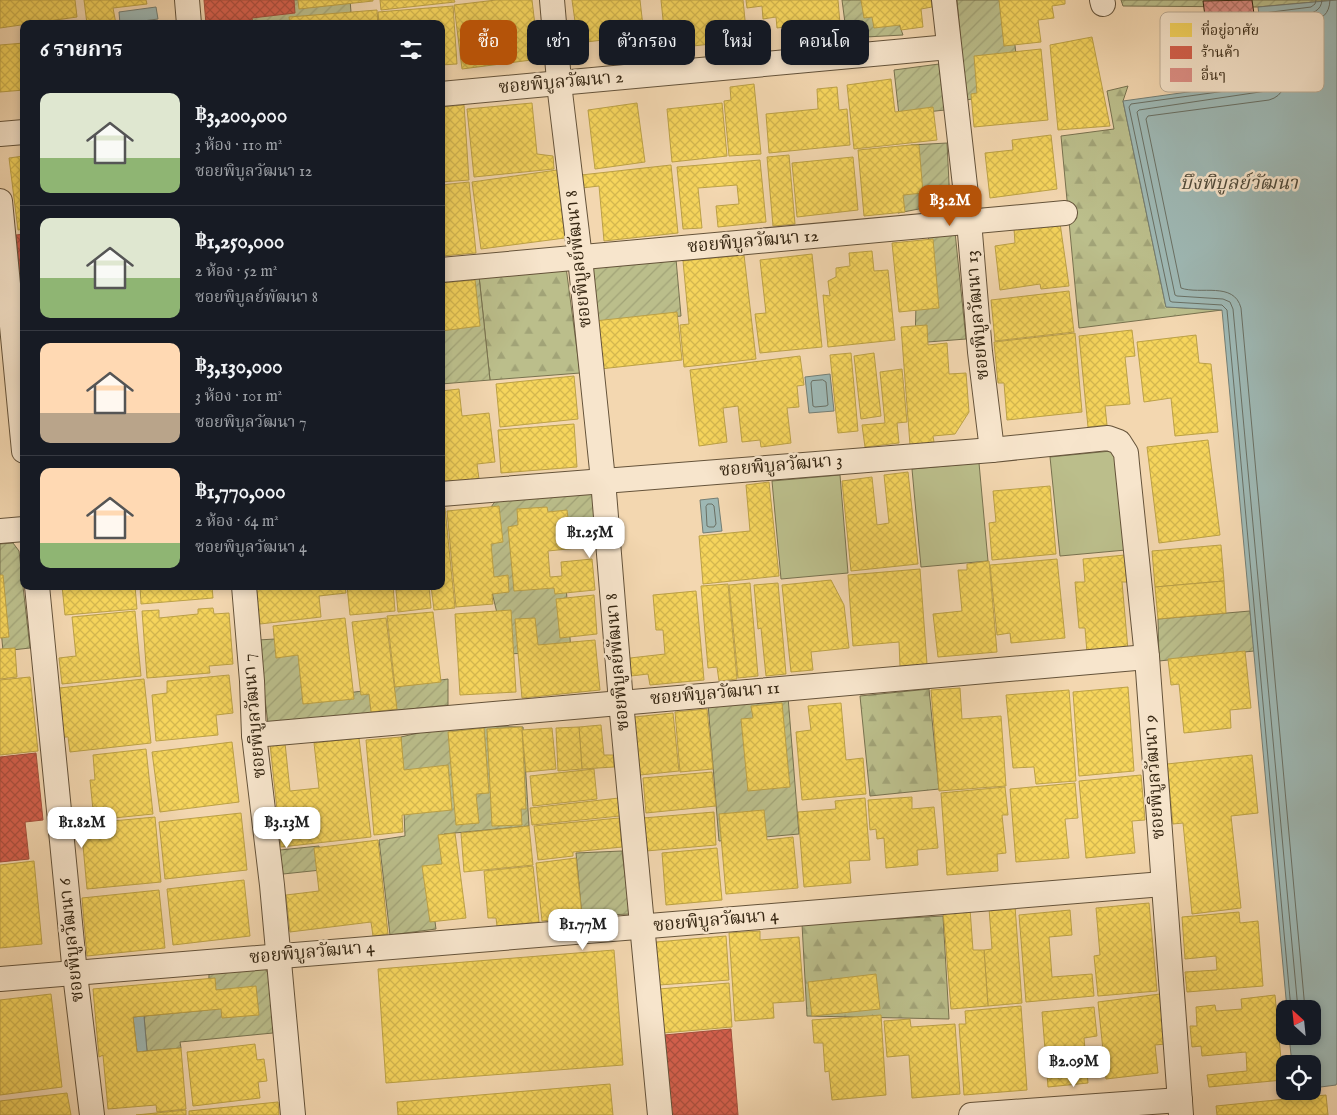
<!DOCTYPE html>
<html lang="th">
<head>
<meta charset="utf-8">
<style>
  body { margin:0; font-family:"IM FELL English","Noto Serif Thai",serif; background:#20242c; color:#f1f3f6; height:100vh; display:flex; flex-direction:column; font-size:19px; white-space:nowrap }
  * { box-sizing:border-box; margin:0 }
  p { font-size:16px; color:#9ea1a6 }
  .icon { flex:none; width:28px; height:28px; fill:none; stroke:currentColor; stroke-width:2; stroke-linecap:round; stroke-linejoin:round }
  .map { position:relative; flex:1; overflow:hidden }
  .drawer { position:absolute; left:20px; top:20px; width:425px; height:570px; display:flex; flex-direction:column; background:#171b24; border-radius:10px; box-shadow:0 2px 8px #0003 }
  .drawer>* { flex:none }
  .guide { position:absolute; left:460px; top:20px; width:475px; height:45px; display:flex; gap:10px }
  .needle { width:32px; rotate:333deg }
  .buttons { position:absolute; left:1276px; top:1000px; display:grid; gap:10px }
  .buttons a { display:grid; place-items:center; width:45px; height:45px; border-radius:10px; background:#171b24; box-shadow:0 2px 8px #0003; font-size:25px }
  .price { position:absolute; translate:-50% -42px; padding:0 11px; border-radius:10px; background:#fff; color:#222; font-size:16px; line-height:32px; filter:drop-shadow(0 1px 2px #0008) }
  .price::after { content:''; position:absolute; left:50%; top:30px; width:15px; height:11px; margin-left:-8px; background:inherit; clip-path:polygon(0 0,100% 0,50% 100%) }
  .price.current { background:#b45309; color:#fff }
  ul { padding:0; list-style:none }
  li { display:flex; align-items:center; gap:15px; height:125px; padding:0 20px }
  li+li { border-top:1px solid #363941 }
  li span { display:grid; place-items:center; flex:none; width:140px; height:100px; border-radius:10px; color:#555 }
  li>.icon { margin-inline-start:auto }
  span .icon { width:60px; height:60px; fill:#fffc; stroke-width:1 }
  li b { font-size:21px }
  h2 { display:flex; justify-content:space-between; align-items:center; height:60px; padding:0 20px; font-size:21px }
  .tag { padding:0 18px; border-radius:10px; background:#171b24; box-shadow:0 2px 8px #0003; font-size:18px; line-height:45px }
  .tag.current { background:#b45309; color:#fff }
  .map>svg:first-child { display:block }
  .grass { fill:#bbbe8b; stroke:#78724f }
  .forest { fill:url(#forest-firs); stroke:#78724f }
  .garden { fill:url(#garden-furrows); stroke:#78724f }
  .water { fill:#9eb8b4; stroke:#747e74 }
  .homes { fill:url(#homes-cross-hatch); stroke:#bca146 }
  .shops { fill:url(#shops-cross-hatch); stroke:#a64f3c }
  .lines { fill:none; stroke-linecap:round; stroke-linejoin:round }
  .shore { stroke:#6a7064; stroke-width:1 }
  .building { fill:url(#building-cross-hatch); stroke:#362713 }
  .minor-casing { stroke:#65533a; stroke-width:26 }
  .minor { stroke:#f7e5cc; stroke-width:24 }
  .labels { text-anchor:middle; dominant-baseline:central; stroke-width:5; stroke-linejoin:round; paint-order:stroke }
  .street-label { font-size:18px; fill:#362713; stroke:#f7e5cc }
  .water-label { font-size:19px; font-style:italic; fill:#504b3b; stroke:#f7e5cc }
  .key { fill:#f7e5cc; stroke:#bdac94; stroke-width:1 }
  .key-label { font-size:14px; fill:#362713 }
</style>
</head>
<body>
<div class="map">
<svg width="1337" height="1115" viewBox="0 0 1337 1115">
  <defs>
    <pattern id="forest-firs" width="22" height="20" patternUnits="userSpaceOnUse" patternTransform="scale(1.25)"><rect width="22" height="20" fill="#bbbe8b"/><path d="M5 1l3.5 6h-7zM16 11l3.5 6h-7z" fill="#a1a377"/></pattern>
    <pattern id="garden-furrows" width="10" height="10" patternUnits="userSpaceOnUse" patternTransform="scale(1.25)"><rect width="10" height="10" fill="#bbbe8b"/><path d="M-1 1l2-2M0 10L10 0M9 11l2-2" fill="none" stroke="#a1a377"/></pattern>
    <pattern id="homes-cross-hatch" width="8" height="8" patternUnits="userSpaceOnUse" patternTransform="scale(1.25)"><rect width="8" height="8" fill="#f6d55c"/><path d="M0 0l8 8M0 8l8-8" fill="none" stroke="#d4b74f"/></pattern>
    <pattern id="shops-cross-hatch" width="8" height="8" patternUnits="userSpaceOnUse" patternTransform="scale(1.25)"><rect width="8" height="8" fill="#d6604d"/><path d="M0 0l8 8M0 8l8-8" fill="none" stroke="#ae4f3f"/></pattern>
    <pattern id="building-cross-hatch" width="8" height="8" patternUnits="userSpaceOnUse" patternTransform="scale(1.25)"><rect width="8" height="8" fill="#de8f86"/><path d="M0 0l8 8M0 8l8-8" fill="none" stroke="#b5756c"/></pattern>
  </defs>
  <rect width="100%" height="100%" fill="#f3d7b0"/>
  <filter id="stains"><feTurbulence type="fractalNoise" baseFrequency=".004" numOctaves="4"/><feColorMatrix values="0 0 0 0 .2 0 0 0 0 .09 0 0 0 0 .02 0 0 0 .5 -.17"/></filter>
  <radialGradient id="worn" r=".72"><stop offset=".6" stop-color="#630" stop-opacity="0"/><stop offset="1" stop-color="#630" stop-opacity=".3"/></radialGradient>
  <g class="grass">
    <path d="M1111,451L1115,455L1126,550L1060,556L1050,457Z"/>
    <path d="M979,463L988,561L921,567L912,469Z"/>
    <path d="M840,475L848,573L781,579L772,481Z"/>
  </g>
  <g class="forest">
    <path d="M1128,86L1123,101L1166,307L1222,310L1079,328L1061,136L1114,129L1107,91Z"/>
    <path d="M566,267L580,373L490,380L479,276Z"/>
    <path d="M929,689L939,789L870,796L860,696Z"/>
    <path d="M943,916L949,1019L807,1016L802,924Z"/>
  </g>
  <g class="garden">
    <path d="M244,0H350L352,24H228Z"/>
    <path d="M842,0H882L897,18L903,35L847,38Z"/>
    <path d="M957,0H1010L1020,91L966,100Z"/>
    <path d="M1121,0H1337L1257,7L1123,6Z"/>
    <path d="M939,64L945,110L899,115L894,70Z"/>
    <path d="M947,143L950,203L898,213L911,145Z"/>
    <path d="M955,232L966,339L915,343L916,305L929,236Z"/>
    <path d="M676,259L681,316L598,325L592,268Z"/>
    <path d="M479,276L490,380L441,384V280Z"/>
    <path d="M594,494L598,543L541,547L543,580L566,586L571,651L507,654L476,527L497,499Z"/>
    <path d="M13,543L19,551L30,648L3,651L0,619V544Z"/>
    <path d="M1250,611L1254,651L1159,661L1158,619Z"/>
    <path d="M309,637L312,698L448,679V705L268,724L258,640Z"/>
    <path d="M788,697L799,834L719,841L708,704Z"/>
    <path d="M448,726L523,727L529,826L444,834L448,867L428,870L436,929L390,935L379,840L405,836L401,737Z"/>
    <path d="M319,846L321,870L283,874L280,850Z"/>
    <path d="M622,851L630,914L582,916L576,853Z"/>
    <path d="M265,969L269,974L273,1033L180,1042L181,1048L147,1051L144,1016L208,1010L209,974Z"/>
  </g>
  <g class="water">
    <path d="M1337,0V1083L1336,1085L1313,1088L1312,1064H1292L1289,1036H1312V1009H1287L1222,310L1166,307L1123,101L1267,81L1258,7Z"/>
    <path d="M156,7L158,19L120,24L119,12Z"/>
    <path d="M830,374L834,411L809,413L805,377Z"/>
    <path d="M718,498L722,531L703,533L700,500Z"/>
    <path d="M144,1016L147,1051L137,1052L133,1017Z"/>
  </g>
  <g class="homes">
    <path d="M0,0H75L77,17L0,28Z"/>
    <path d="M84,0H146L147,4L113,8L116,24H87Z"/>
    <path d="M298,0H373V1L299,9Z"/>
    <path d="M380,0H454L455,2L381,10Z"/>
    <path d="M496,0H532L539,59L462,69L454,5Z"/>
    <path d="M572,0H640L644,35L578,43Z"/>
    <path d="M661,0H743L747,40L666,49Z"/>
    <path d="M746,0H838L840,24L831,25L832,36L802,39L800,25L777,28L776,17L763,19L762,6L747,8Z"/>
    <path d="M861,0H931L932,7L921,9L923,27L901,30L900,25L874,28L872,17L864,18Z"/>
    <path d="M999,0H1065V4L1052,6L1054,18L1038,20L1041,42L1004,46Z"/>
    <path d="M453,6L457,64L441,65V24H379L378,12Z"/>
    <path d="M377,10L378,24H290L289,17Z"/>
    <path d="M1092,37L1110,126L1058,130L1050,45Z"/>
    <path d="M24,43V90L0,92V45Z"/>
    <path d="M1041,49L1048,120L974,127L971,94L977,93L974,56Z"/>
    <path d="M891,79L895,112L933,107L937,140L854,149L847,85Z"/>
    <path d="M754,84L761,154L729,156L724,101L731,100L730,87Z"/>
    <path d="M837,87L839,110L847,109L850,145L769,153L766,114L818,109L817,89Z"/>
    <path d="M532,103L537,154L553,156L554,169L474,177L467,109Z"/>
    <path d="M637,103L645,162L595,169L588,110Z"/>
    <path d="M722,103L727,156L672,162L667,109Z"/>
    <path d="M464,105L469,180L441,182V107Z"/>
    <path d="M1051,135L1057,189L990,198L985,153L1013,150L1012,140Z"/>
    <path d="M911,145H919L923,193L903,195L905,212L864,216L858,150Z"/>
    <path d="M789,155L795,224L773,226L767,157Z"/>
    <path d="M24,156V229L18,230L9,158Z"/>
    <path d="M853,157L858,210L797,217L792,163Z"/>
    <path d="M760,160L766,222L718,227L716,206L739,204L737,185L698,188L702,228L683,229L677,167Z"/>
    <path d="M671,165L678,233L604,241L599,186L582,188L581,175Z"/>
    <path d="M557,170L565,238L481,249L472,182Z"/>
    <path d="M469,182L476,253L441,256V185Z"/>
    <path d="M1060,223L1069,286L1041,289L1040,284L1000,290L995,246L1015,243L1014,229Z"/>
    <path d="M933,239L939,308L899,312L892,243Z"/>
    <path d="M872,251L874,271L888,270L895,340L828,347L823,295L830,296L828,281L836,277V268L850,266L849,253Z"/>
    <path d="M812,254L822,347L760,353L755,314L766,313L760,260Z"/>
    <path d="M744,255L756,359L684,367L680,325L689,324L683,261Z"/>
    <path d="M475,280L480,326L441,331V283Z"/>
    <path d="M1069,291L1074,332L995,341L991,300Z"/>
    <path d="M677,312L682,360L600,369L595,321Z"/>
    <path d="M927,325L928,345L947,343L949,374L966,373L969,412L955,434L933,436L934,442L910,445L901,327Z"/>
    <path d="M1132,330L1135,356L1125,357L1130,404L1105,406L1107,425L1088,427L1079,336Z"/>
    <path d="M1075,333L1082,412L1007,420L1004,383H998L994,342Z"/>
    <path d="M1196,335L1199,363L1211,364L1218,432L1175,436L1171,398L1144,402L1137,342Z"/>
    <path d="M851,353L858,431L838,433L830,355Z"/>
    <path d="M874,353L881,416L861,419L854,356Z"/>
    <path d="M800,356L804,385L797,386L799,407L787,408L791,443L761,447L760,440L742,442L738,406L723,408L727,442L699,446L690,370Z"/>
    <path d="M902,369L907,422L897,423L899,443L865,447L862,425L885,423L880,372Z"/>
    <path d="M574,376L578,419L500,427L496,384Z"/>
    <path d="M459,389L462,416L489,413L495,462L477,464L479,479L442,484L441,391Z"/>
    <path d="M574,424L577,467L501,473L498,430Z"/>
    <path d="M1208,440L1220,535L1159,543L1147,447Z"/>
    <path d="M908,472L918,564L851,571L842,481L872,477L877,525L889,523L884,475Z"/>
    <path d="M769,482L779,576L703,584L699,536L750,531L746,485Z"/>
    <path d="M1050,486L1056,554L992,560L989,523L996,522L993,491Z"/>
    <path d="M499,506L503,542L491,544L494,577L508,575L509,592L492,594L493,604L456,607L447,511Z"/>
    <path d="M547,507L548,512L567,510L569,526L585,524L587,547L548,551L550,577L562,576L561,562L592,559L595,590L555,594L554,588L514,591L508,527L518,525L517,509Z"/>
    <path d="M445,508L455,608L434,610L431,586H441V509Z"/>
    <path d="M1221,545L1224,581L1155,587L1152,551Z"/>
    <path d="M1125,555L1127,582H1122L1128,650L1087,653L1085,628H1079L1075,582H1085L1083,559Z"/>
    <path d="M1057,559L1065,638L1011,643L1010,633L997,635L990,565Z"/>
    <path d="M989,561L997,652L938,657L933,614L962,611L958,570H967V564Z"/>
    <path d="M920,569L927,664L900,666L899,642L853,646L848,575Z"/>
    <path d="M0,575H3L9,637L0,638Z"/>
    <path d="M831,580L844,605L849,648L811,652L813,670L791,672L782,585Z"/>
    <path d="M1224,581L1226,613L1158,619L1155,587Z"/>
    <path d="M750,583L758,676L738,678L729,585Z"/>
    <path d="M778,583L786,674L766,676L761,628L758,629L754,585Z"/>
    <path d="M728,584L737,679L719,681L717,667L708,668L701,586Z"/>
    <path d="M62,586H135L137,609L65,615Z"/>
    <path d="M140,586H212L213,598L141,604Z"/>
    <path d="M256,586H345L346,593L319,596L321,617L260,624Z"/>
    <path d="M347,586H393L395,611L350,615Z"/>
    <path d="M411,586H429L431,608L398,612L396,590L411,589Z"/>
    <path d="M696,591L704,680L650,685L648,674L631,676L630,658L665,654L663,630H656L653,595Z"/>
    <path d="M594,595L597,634L560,638L556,599Z"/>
    <path d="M213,608L214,614L229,613L233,664L209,666L210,673L147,678L142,611L159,610V618L198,614V609Z"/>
    <path d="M511,610L516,692L460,695L455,614Z"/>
    <path d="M135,611L141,676L62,684L59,658L76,656L72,617Z"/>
    <path d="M433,612L441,682L395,687L387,616Z"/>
    <path d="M345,618L354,699L303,704L298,655L276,658L273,626Z"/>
    <path d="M386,618L397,709L371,712L369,694L361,695L352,622Z"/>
    <path d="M535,618L538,645L595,640L600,690L522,698L515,619Z"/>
    <path d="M15,648L17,677L0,679V649Z"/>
    <path d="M1245,651L1251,708L1230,710L1231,728L1184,733L1179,684L1171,685L1168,659Z"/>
    <path d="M229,675L233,713L216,715L218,735L156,741L152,695L167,693V681Z"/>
    <path d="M30,677L38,751L0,755V680Z"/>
    <path d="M144,679L151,743L70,752L68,737H64L59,688Z"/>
    <path d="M1128,687L1134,771L1079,776L1073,692Z"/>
    <path d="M960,688L962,719L1001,716L1006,786L939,791L931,690Z"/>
    <path d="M1069,690L1076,781L1036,784L1034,767L1013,768L1006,695Z"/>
    <path d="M782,703L790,787L748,791L741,719L753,718L751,706Z"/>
    <path d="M841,703L846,760L863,758L866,794L802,800L796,732L811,730L808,706Z"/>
    <path d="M707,709L713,769L680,772L675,712Z"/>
    <path d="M673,713L679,771L640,775L634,717Z"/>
    <path d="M601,725L604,755H613L614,767L582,769L579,727Z"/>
    <path d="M522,727L526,809H521L522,825L492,826L487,729Z"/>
    <path d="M579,727L582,769L558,771L556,728Z"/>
    <path d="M484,728L489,793L476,794L479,823L456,825L448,732Z"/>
    <path d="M552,728L556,769L526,772L522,730Z"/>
    <path d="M401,737L404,770L448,765L452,810L402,815L403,832L374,835L366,740Z"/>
    <path d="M359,738L371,837L281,847L270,744L285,743L290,791L319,788L314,743Z"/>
    <path d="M232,742L239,802L160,812L152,752Z"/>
    <path d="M146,749L153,814L94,820L90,780H95L93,755Z"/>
    <path d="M1252,755L1258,813L1231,816L1241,908L1192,914L1183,823L1173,824L1167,764Z"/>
    <path d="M594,769L597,799L533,806L530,776Z"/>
    <path d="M712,772L716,806L646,813L643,778Z"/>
    <path d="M1141,775L1145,820L1132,821L1135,853L1086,858L1079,781Z"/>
    <path d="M1075,783L1078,818L1065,819L1069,858L1016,862L1010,789Z"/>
    <path d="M1005,787L1008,815H1002L1006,853L997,854L998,871L947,875L941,793Z"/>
    <path d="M912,797V809L934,807L938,848L917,850L918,865L886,868L884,838L877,839L876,829L870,830L868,800Z"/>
    <path d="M619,798L620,816L532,825L530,808Z"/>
    <path d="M865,798L870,860L849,861L851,883L804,887L798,812L836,809L835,801Z"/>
    <path d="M764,810L767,840L793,837L798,888L726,894L719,814Z"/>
    <path d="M714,812L716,845L646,851L643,818Z"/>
    <path d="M241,813L247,870L165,879L159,822Z"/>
    <path d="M155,817L161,882L87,889L81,824Z"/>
    <path d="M619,818L622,847L573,852V856L538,860L534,826Z"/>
    <path d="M529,826L533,865L464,872L461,833Z"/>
    <path d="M455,833L466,918L430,922L422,866L442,864L438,835Z"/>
    <path d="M378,840L388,934L373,936L371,922L290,932L286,895L319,891L314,848Z"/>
    <path d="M717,848L722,900L666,905L662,853Z"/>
    <path d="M576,858L582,916L542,921L536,863Z"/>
    <path d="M34,861L42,944L0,948V865Z"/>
    <path d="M533,866L539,922L497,926L496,918H488L484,871Z"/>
    <path d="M244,880L250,936L173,945L167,889Z"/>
    <path d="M159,890L165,948L87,956L82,898Z"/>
    <path d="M1149,903L1157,991L1098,996L1094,956L1100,955L1096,908Z"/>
    <path d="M1015,906L1022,1003L988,1006L984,950L992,949L989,908Z"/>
    <path d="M970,909L973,950H984L988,1006L951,1009L943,911Z"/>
    <path d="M1070,910L1072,935L1049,937L1052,977L1092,974L1094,996L1026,1002L1019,915Z"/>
    <path d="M1239,912L1240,923L1258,921L1263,986L1187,992L1185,972L1217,970L1216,956L1185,959L1182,917Z"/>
    <path d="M760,931V940L799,937L804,1001L773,1003L774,1018L735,1021L729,933Z"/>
    <path d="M726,936L729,980L659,985L656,942Z"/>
    <path d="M614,950L623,1065L386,1083L378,969Z"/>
    <path d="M876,974L880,1009L812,1016L808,982Z"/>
    <path d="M215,978L216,990L256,986L259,1015L222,1018L221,1009L133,1017L137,1052L181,1048L186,1109L157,1112L156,1105L108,1109L103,1055L99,1057L93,989Z"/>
    <path d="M729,983L732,1027L663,1033L659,989Z"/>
    <path d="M51,994L62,1087L0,1095V1000Z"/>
    <path d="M1160,994L1165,1044L1155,1045L1158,1073L1106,1079L1098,1002Z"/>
    <path d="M1275,995L1283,1080L1209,1087L1207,1075L1247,1071L1246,1052L1202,1056L1201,1046L1192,1047L1190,1026H1197L1196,1007L1215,1005L1216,1011L1242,1009L1241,999Z"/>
    <path d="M1021,1006L1027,1090L964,1095L959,1024H966L965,1011Z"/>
    <path d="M1094,1007L1097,1036L1084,1038L1088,1083L1048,1087L1042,1012Z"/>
    <path d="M881,1015L886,1095L832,1100L829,1071L825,1072L823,1043H814L812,1020Z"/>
    <path d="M910,1019L911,1027L955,1024L960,1094L912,1098L909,1055L887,1057L884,1021Z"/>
    <path d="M255,1044L257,1060L264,1059L267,1081L258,1082L260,1098L193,1106L187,1052Z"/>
    <path d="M610,1084L613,1115H398L397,1102Z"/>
    <path d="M67,1093L71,1115H0V1101Z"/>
    <path d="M1326,1095L1328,1115H1217L1216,1106Z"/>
    <path d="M278,1102L279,1115H189V1111Z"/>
    <path d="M186,1110V1115H136Z"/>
  </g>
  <g class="shops">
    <path d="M204,0H294L295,13L252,18L253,24H206Z"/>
    <path d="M24,234V273H20L16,235Z"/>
    <path d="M36,753L43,820L25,822L29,859L0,862V757Z"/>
    <path d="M731,1029L738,1115H670L664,1035Z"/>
  </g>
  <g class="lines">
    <g class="shore">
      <path d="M823,380L826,382L828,405L826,406L815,407L813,406L811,383L812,381Z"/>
      <path d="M708,504H712L714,506L716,524L714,527H709L707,526L706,507Z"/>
      <path d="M1291,1009L1227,310L1222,305L1172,302L1170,301L1129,107L1131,104L1269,85L1272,79L1264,13L1311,7L1315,4L1316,0"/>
      <path d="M1298,1009L1233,309L1230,302L1223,299L1177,296L1175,295L1137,112L1139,110L1273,90L1277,86L1279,80L1271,19C1285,12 1321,22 1322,0"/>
      <path d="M1305,1009L1241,308C1234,281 1200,295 1181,288L1146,119L1148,116L1269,100C1299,92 1280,47 1279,25C1297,18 1329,30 1330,0"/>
    </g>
  </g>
  <path class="building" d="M1252,0L1261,63L1212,69L1203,1Z"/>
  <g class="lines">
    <defs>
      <g id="minor">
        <path d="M187,0L189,24"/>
        <path d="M552,0L560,92L580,258L603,480L621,702L660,1115"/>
        <path d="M944,0L969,221L980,352L992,450"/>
        <path d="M1102,0L1103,4"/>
        <path d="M441,94L949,47"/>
        <path d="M0,134L24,132"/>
        <path d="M0,201L24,451"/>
        <path d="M441,270L1065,213"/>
        <path d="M441,494L992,450L1108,438L1119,442L1126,453L1127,464L1147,657L1181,1115"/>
        <path d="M0,531L24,529"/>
        <path d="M37,586L75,974L92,1115"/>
        <path d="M244,586L252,681L254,735L272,885L293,1115"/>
        <path d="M254,735L1147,657"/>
        <path d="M0,979L1163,884"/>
        <path d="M971,1115L1180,1100"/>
      </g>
    </defs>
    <use href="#minor" class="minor-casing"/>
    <use href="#minor" class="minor"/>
  </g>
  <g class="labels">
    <g class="street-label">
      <text transform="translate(561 83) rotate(-5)">ซอยพิบูลวัฒนา 2</text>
      <text transform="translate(753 242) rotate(-5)">ซอยพิบูลวัฒนา 12</text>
      <text transform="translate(579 259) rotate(-96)">ซอยพิบูลย์พัฒนา 8</text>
      <text transform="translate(978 315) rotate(-95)">ซอยพิบูลวัฒนา 13</text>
      <text transform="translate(781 466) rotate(-5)">ซอยพิบูลวัฒนา 3</text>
      <text transform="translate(618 662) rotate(-95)">ซอยพิบูลย์พัฒนา 8</text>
      <text transform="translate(715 694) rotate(-5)">ซอยพิบูลวัฒนา 11</text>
      <text transform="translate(255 716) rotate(-95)">ซอยพิบูลวัฒนา 7</text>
      <text transform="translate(1155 777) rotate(-94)">ซอยพิบูลวัฒนา 9</text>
      <text transform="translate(716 921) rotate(-5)">ซอยพิบูลวัฒนา 4</text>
      <text transform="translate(72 940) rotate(-96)">ซอยพิบูลวัฒนา 6</text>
      <text transform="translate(312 953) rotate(-5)">ซอยพิบูลวัฒนา 4</text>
    </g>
    <g class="water-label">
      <text x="1239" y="184">บึงพิบูลย์วัฒนา</text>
    </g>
  </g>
  <rect x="1160" y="12" width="164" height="80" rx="8" class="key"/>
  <rect x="1170" y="23" width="22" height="14" fill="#f6d55c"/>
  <rect x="1170" y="46" width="22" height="13" fill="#d6604d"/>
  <rect x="1170" y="68" width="22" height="14" fill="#de8f86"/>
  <g class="key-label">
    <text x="1201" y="35">ที่อยู่อาศัย</text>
    <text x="1201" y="57">ร้านค้า</text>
    <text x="1201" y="80">อื่นๆ</text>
  </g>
  <rect width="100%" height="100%" filter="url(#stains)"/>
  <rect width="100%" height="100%" fill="url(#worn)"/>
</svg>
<div class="buttons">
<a><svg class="needle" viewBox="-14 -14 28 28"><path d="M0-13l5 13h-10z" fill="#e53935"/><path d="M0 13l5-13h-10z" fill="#9ea1a6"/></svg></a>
<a><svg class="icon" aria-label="locate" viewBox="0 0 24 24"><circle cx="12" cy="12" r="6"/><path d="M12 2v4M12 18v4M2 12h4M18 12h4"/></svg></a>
</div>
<b class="price current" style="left:950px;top:227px">฿3.2M</b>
<b class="price" style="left:590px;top:559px">฿1.25M</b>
<b class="price" style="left:82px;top:849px">฿1.82M</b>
<b class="price" style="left:287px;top:849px">฿3.13M</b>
<b class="price" style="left:583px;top:951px">฿1.77M</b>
<b class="price" style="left:1074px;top:1088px">฿2.09M</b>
<div class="guide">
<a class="tag current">ซื้อ</a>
<a class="tag">เช่า</a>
<a class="tag">ตัวกรอง</a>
<a class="tag">ใหม่</a>
<a class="tag">คอนโด</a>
</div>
<section class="drawer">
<h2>6 รายการ<svg class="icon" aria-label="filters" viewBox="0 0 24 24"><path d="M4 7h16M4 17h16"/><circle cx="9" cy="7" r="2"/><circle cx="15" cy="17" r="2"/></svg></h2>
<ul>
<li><span style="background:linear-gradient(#dfe7d0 65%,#8fb573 0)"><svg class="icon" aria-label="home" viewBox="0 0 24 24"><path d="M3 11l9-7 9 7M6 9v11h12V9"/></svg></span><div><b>฿3,200,000</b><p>3 ห้อง · 110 m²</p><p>ซอยพิบูลวัฒนา 12</p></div></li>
<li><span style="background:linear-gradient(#dfe7d0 60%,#8fb573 0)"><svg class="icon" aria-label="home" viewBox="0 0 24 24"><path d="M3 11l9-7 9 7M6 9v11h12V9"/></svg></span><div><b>฿1,250,000</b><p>2 ห้อง · 52 m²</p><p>ซอยพิบูลย์พัฒนา 8</p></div></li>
<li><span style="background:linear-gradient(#ffd9b3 70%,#b9a48a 0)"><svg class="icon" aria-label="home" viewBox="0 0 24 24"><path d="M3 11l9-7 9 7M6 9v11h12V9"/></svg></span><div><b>฿3,130,000</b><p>3 ห้อง · 101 m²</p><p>ซอยพิบูลวัฒนา 7</p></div></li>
<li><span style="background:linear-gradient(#ffd9b3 75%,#8fb573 0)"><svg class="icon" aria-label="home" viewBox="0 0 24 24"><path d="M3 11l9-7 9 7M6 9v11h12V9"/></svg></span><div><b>฿1,770,000</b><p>2 ห้อง · 64 m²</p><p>ซอยพิบูลวัฒนา 4</p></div></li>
</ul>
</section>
</div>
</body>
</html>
